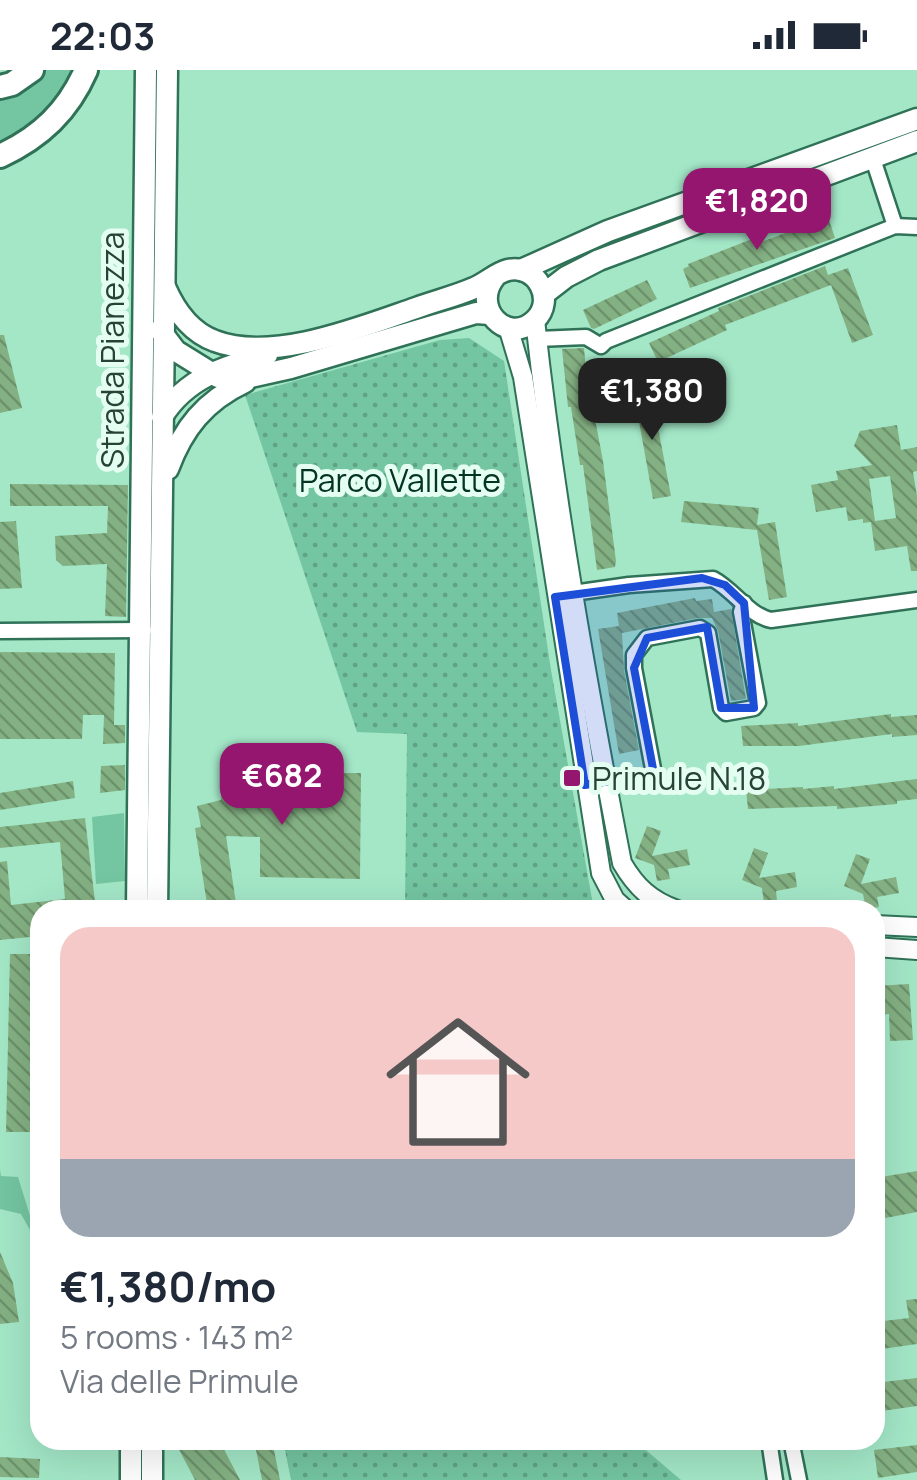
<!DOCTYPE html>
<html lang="en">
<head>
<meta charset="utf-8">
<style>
  body { margin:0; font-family:Manrope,sans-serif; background:#f6f6f7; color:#1f2937; height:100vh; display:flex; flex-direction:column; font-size:38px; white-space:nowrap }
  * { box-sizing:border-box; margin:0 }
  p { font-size:32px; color:#747a83 }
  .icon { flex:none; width:55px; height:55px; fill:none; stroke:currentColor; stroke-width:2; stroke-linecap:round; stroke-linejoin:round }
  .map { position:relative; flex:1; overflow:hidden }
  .sheet { position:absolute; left:30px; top:830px; width:855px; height:550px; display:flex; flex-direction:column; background:#fff; border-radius:30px; box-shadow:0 10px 40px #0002 }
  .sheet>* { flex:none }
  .price { position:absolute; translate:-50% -85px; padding:0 22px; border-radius:20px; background:#95166f; color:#fff; font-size:32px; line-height:65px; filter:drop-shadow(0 2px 5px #0008) }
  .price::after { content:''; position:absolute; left:50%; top:60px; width:30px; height:22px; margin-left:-15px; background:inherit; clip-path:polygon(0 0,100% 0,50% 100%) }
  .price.selected { background:#222; color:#fff }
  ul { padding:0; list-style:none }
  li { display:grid; align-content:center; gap:20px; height:530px; padding:0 30px }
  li+li { border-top:2px solid #e0e1e3 }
  li span { display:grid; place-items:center; height:310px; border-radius:30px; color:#555 }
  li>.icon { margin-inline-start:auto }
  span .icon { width:180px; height:180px; fill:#fffc; stroke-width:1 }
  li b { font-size:42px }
  .status { display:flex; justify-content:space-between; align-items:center; height:70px; padding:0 50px; background:#fff; direction:ltr }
  .status svg { height:28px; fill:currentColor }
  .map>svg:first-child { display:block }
  .grass { fill:#74c5a1 }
  .park { fill:url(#park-dots) }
  .building { fill:url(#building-back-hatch); fill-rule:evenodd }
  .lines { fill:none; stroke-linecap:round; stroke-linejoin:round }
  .minor-casing { stroke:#2f7257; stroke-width:19 }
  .tertiary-casing { stroke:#2f7257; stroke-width:22 }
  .secondary-casing { stroke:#2f7257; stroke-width:25 }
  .primary-casing { stroke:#2f7257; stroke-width:28 }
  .minor { stroke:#fff; stroke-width:14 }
  .tertiary { stroke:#fff; stroke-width:18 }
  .secondary { stroke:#fff; stroke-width:20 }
  .primary { stroke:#fff; stroke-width:22 }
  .marked { fill:#1d4ed8; fill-opacity:0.2; stroke:#1d4ed8; stroke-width:8; stroke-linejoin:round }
  .poi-dot { fill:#95166f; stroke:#e4fef1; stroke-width:4 }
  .labels { text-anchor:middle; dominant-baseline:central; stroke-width:10; stroke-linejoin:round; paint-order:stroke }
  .street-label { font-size:32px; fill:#274336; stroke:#e4fef1 }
  .park-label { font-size:32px; fill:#043423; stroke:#e4fef1 }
  .poi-label { font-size:32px; fill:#274336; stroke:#e4fef1; text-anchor:start }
</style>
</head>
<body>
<div class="status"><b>22:03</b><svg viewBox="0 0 49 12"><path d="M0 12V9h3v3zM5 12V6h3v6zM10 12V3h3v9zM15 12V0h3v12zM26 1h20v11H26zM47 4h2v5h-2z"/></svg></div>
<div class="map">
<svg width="917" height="1410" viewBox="0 0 917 1410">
  <defs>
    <pattern id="park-dots" width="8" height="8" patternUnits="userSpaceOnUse" patternTransform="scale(2.5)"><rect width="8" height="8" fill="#74c5a1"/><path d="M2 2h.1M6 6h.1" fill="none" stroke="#5fa284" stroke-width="1.8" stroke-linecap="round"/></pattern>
    <pattern id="building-back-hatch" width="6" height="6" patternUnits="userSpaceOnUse" patternTransform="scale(2.5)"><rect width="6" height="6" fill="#84b183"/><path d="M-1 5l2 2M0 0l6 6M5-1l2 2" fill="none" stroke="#6c926c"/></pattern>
  </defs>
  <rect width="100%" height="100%" fill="#a3e7c7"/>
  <g class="grass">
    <path d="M41,0H79L63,30L0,79V24Z"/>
    <path d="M124,743L125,811L96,814L92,747Z"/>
    <path d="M0,1100L1,1106L18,1107L40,1178L21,1144L0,1139Z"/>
  </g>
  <g class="park">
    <path d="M469,268L504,291L551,600L594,840H405L407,664L357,662L245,325L440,270Z"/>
    <path d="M283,1370H634L681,1410H291Z"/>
  </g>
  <g class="building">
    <path d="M828,147L835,168L690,218L683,199L689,196L688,194L752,169L753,172L760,169L761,172Z"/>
    <path d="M825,196L828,205L848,198L873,265L852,273L831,215L725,255L727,260L658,292L649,273L719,241L718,238Z"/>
    <path d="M647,210L657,229L594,259L591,258L583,240Z"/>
    <path d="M0,265H4L22,338L0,343Z"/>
    <path d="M584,278L589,333H592L603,391L616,491L615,497L597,500L583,395H580L571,337H568L562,279Z"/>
    <path d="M650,315L671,426L653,429L633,318Z"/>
    <path d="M897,355L901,380L917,377V401L913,402L917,426V501H911L907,476L875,481L871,452L863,453V449L848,451L846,437L816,442L811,415L838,410L836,401L872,395L854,376L860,361ZM890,406L896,448L875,451L869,409Z"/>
    <path d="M10,414L128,415L126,547L105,546L107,494L63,496L56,490L55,466L107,463L108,436H10Z"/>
    <path d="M684,431L759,438L757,455L775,452L787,527L769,530L757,460L681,452Z"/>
    <path d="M16,451L22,518L0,519V452Z"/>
    <path d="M695,528L696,531L712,529L714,542L731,539L746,629L731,631L718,561L712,548H698L622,563L624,600L639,680L619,684L598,559L619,556L617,543Z"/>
    <path d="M0,582L115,583L114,655H125V673L103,674L104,645H83L82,669H0Z"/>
    <path d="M891,644V647L917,645V665L892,667V664L799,676H743L741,656L798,653V656Z"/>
    <path d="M125,695V720L100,723L101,696Z"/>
    <path d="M223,703H361L360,809L260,807V767L226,766L237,840H208L195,758L201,757L197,736L221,730Z"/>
    <path d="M917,709V729L897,731V734L837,739V736L748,739L746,720L803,717V719L834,716V719Z"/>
    <path d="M73,711L75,728L0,740V723Z"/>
    <path d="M85,748L96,840H40V866L0,870V792L7,791L11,835L65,829L60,772L0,778V757Z"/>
    <path d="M647,756L661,761L652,786L687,779L690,795L668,799L670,809L657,811L654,795L635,788Z"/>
    <path d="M754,778L768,783L759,808L795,802L797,817L776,821L777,831L764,834L762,818L742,810Z"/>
    <path d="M856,784L870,789L861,814L896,807L899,823L877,827L879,837L866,839L863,824L844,816Z"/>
    <path d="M10,884H40V1062H6Z"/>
    <path d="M909,914L913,970L890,971L889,944L875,945V916Z"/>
    <path d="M917,1101V1142L875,1150V1108Z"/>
    <path d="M0,1182L13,1213L19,1252L0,1254Z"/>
    <path d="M917,1229V1274L875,1280V1252L909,1248L906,1230Z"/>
    <path d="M917,1308V1336L875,1342V1313Z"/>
    <path d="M174,1370H219L240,1410H195Z"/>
    <path d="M254,1370H272L280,1410H262Z"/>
    <path d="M917,1375V1402L878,1408L874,1380Z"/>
    <path d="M0,1387L40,1389L39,1408L0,1407Z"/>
  </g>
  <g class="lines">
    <defs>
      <g id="minor">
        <path d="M872,86L895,156"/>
        <path d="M537,269L586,267L601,276L606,271L895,156L917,157"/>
        <path d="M566,524L629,515L713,509C734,520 748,545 771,550L917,530"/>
        <path d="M0,561L144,560"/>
        <path d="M585,715L654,704L634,598V585L647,568L700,558L708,563L721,638L726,643L754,638L758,633L741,542L744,533"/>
        <path d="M769,1370L775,1410"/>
        <path d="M791,1370L799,1410"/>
      </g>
      <g id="tertiary">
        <path d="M535,250C555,432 587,613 622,793C636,817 651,831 677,840"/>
        <path d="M508,257L523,307L601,803L615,830L626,840"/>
        <path d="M875,855L917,857"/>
        <path d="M875,877L917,880"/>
      </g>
      <g id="secondary">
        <path d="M521,200L608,161L917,49"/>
        <path d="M165,217C175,240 190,262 215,271C272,293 361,257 416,238C435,231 456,226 474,218C486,213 496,203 508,200C537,194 556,230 535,250C508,276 470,238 495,207"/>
        <path d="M544,224L566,207L599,190L917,71"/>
        <path d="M160,260L176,281L218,307L242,309L291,298L476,243L490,244"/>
        <path d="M162,347C186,308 225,296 267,285"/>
        <path d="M168,399C183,358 205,331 245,312"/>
        <path d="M137,840L146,0"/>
        <path d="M157,840L167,0"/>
        <path d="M131,1410V1370"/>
        <path d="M152,1410V1370"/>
      </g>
      <g id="primary">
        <path d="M0,17L12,14L32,0"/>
        <path d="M0,86C41,67 68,41 86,0"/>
      </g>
    </defs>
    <use href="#minor" class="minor-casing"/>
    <use href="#tertiary" class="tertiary-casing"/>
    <use href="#secondary" class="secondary-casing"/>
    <use href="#primary" class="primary-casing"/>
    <use href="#minor" class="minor"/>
    <use href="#tertiary" class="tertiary"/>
    <use href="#secondary" class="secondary"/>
    <use href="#primary" class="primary"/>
  </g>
  <path class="marked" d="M702,508L725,515L744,533L754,638H721L707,557L647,568L634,598L654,704L585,715L555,527Z"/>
  <rect class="poi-dot" x="562" y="698" width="20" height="20" rx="5"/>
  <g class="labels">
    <g class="street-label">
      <text transform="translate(112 280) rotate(-90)">Strada Pianezza</text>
    </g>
    <g class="park-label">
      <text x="400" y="410">Parco Vallette</text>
    </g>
    <g class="poi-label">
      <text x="592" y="708">Primule N.18</text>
    </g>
  </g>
</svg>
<b class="price" style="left:757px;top:183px">€1,820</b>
<b class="price selected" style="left:652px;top:373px">€1,380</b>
<b class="price" style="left:282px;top:758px">€682</b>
<section class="sheet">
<ul>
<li><span style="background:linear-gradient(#f6c9c9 75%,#9aa5b1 0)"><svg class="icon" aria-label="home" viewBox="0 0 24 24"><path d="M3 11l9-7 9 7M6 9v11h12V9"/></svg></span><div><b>€1,380/mo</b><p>5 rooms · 143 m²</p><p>Via delle Primule</p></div></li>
</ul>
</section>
</div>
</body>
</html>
